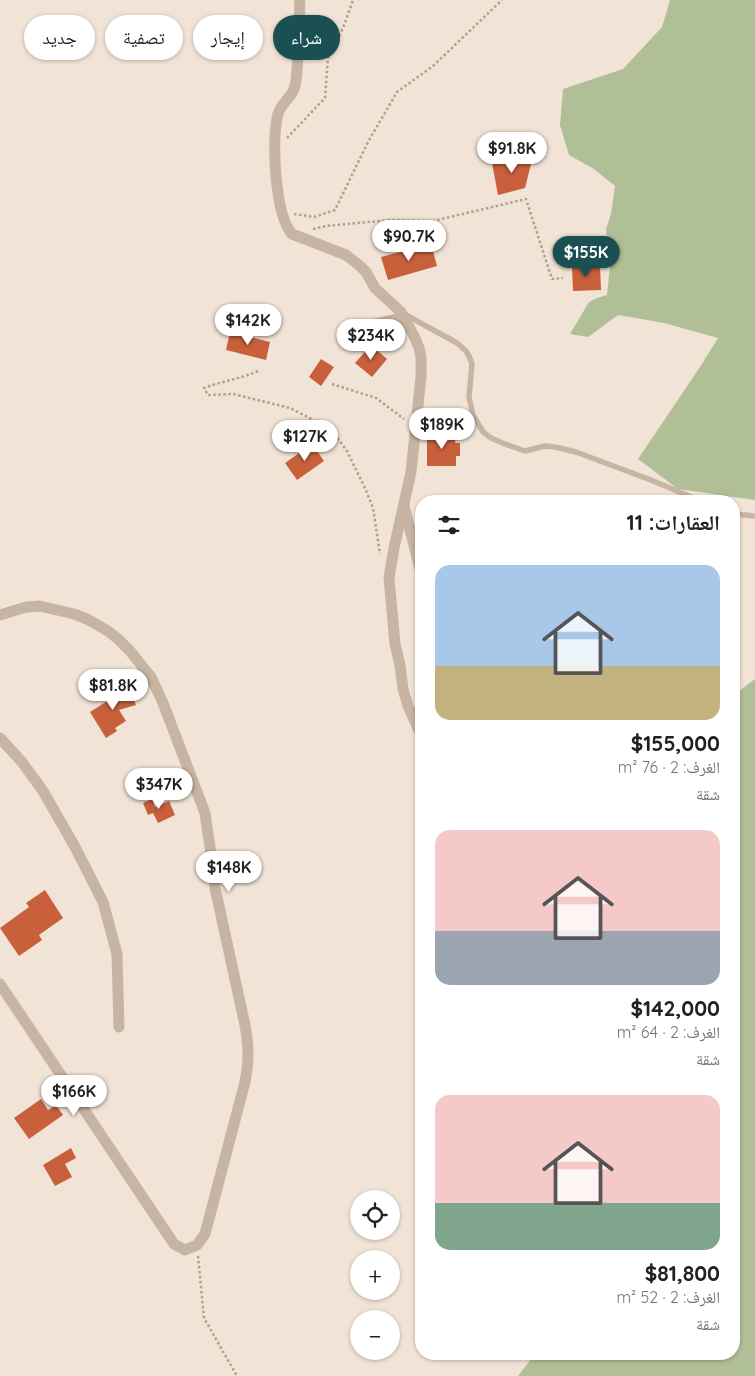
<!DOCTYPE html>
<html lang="ar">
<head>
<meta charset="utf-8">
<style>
  body { margin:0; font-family:Quicksand,"Noto Naskh Arabic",sans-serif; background:#f2f2f2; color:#202124; direction:rtl; height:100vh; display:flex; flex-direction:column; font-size:19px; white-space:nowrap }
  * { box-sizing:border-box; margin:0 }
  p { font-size:16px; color:#757577 }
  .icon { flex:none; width:28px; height:28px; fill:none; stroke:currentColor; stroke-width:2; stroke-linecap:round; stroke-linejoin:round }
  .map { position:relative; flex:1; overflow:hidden; direction:ltr }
  .sheet { position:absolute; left:415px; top:495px; width:325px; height:865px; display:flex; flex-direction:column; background:#fff; border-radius:20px; box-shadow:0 1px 4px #0004; direction:rtl }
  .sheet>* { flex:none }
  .banner { position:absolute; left:15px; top:15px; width:325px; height:45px; direction:rtl; display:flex; gap:10px }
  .buttons { position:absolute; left:350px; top:1190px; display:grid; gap:10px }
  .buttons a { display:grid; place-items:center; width:50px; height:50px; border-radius:50%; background:#fff; box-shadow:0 1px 4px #0004; font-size:25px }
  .price { position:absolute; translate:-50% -42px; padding:0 11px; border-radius:18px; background:#fff; color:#222; font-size:16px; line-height:32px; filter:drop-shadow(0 1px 2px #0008) }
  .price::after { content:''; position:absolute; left:50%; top:30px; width:15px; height:11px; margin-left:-8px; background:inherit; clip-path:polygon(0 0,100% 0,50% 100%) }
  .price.selected { background:#1a5054; color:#fff }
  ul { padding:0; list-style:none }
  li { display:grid; align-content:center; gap:10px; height:265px; padding:0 20px }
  li span { display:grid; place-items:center; height:155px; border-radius:15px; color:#555 }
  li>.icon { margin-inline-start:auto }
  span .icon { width:90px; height:90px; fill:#fffc; stroke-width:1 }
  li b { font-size:21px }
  h2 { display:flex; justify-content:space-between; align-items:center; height:60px; padding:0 20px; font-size:21px }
  .tag { padding:0 18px; border-radius:22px; background:#fff; box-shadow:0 1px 4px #0004; font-size:18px; line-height:45px }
  .tag.selected { background:#1a5054; color:#fff }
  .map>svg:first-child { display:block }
  .green { fill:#b1bf96 }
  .building { fill:#c8603c }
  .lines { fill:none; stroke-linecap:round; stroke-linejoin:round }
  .path { stroke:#b49e8c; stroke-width:2.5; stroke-dasharray:2.5 2.5; stroke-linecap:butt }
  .service { stroke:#c8b4a2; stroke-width:5.5 }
  .minor { stroke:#c8b4a2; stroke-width:11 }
</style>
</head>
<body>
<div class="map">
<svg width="755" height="1376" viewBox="0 0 755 1376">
  <rect width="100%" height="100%" fill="#f1e4d6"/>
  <g class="green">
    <path d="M670,0H755V500L678,489L638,459L700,367L718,338L664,323L618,315L588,337L570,334L589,302L597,298L607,295L610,266L606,229L611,214L615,186L594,169L569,155L560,125L563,89L623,69L662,27Z"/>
    <path d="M755,679V1376H518L535,1354H734V704L739,691Z"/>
  </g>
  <g class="building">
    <path d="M533,156L525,188L498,195L492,163Z"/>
    <path d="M431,244L437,266L388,280L381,257Z"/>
    <path d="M600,266L601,290L573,291L572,267Z"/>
    <path d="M230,332L270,342L266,360L226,350Z"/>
    <path d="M371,345L387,359L372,377L355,363Z"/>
    <path d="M321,359L334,367L321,386L309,377Z"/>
    <path d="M427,433L456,434L455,443H460V456H456V466H427Z"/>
    <path d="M312,444L324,461L297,480L285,463Z"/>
    <path d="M127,683L136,705L119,710L126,721L115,728L117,731L106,738L90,712L120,693L117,688Z"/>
    <path d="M152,799L155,807L169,801L175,815L158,823L153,813L148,815L143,803Z"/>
    <path d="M45,890L63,918L39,935L42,940L19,956L0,928L29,907L26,903Z"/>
    <path d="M41,1099L48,1110L56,1105L63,1115L29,1139L14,1118Z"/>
    <path d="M71,1148L76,1158L65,1164L72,1177L55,1186L43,1165Z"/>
  </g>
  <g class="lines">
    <g class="path">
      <path d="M287,138L325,98L328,58L343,28L353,0"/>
      <path d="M294,214L314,217L335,210L368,142L397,92L433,66L502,0"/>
      <path d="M313,229L326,226L390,220L433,221L526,199L552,279L563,278"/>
      <path d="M258,371C240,379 222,381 204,388L208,395L233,394L290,408L323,425L336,436L347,451L365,488L373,508L380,554"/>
      <path d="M332,384L376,398L404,419"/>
      <path d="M198,1256L204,1318L237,1376"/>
    </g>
    <g class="service">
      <path d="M406,315L457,343L466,351L469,356L472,364L469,397L473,415L483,432L491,438L505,444L525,451L545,446L555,447L576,452L651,480L701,501"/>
      <path d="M734,514L755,516"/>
    </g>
    <g class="minor">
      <path d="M300,0C299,8 300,15 300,23C299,42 298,62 296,81C294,98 281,102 278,114C271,139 275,215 292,234L346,255L360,266L366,272L375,288L401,312L415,338L419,348L421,357V377L411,472L394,548L389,578L395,644L400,665L403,689L408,706L421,735"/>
      <path d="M355,344L375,324L392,320L405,318"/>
      <path d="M404,506L421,573"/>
      <path d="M0,615L26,607L40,606L74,614L87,619L108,631L118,639L130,651L151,677L163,703L205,813L213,868L215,888L245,1025C249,1047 249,1061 245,1082L205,1234L197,1245L185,1250L174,1244L0,984"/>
      <path d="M0,738L22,762L43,791L75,847L103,902L117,954L119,1027"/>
    </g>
  </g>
</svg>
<div class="buttons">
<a><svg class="icon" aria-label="locate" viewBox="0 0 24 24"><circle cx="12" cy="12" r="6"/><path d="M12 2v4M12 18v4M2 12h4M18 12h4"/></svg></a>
<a>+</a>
<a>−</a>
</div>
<b class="price" style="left:512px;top:174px">$91.8K</b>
<b class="price" style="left:409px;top:262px">$90.7K</b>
<b class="price selected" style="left:586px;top:278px">$155K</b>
<b class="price" style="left:248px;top:346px">$142K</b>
<b class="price" style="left:371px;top:361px">$234K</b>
<b class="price" style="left:442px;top:450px">$189K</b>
<b class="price" style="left:305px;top:462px">$127K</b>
<b class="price" style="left:113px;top:711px">$81.8K</b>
<b class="price" style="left:159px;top:810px">$347K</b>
<b class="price" style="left:229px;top:893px">$148K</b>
<b class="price" style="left:74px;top:1117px">$166K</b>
<div class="banner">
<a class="tag selected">شراء</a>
<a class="tag">إيجار</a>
<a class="tag">تصفية</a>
<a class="tag">جديد</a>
</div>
<section class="sheet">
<h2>العقارات: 11<svg class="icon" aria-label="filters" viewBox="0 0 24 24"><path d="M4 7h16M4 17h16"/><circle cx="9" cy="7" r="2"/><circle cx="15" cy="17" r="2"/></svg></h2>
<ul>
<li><span style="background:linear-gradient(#a9c7e8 65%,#c2b280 0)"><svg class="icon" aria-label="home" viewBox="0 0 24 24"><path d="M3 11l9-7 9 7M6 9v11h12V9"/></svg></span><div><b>$155,000</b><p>الغرف: 2 · 76 m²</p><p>شقة</p></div></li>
<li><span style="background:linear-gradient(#f6c9c9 65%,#9aa5b1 0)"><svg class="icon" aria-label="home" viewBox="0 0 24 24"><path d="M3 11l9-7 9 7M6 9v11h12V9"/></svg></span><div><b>$142,000</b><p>الغرف: 2 · 64 m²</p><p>شقة</p></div></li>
<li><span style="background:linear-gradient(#f6c9c9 70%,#7fa58c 0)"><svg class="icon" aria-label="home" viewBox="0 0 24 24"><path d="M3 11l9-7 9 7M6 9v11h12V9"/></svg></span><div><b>$81,800</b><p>الغرف: 2 · 52 m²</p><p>شقة</p></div></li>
</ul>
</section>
</div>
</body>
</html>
